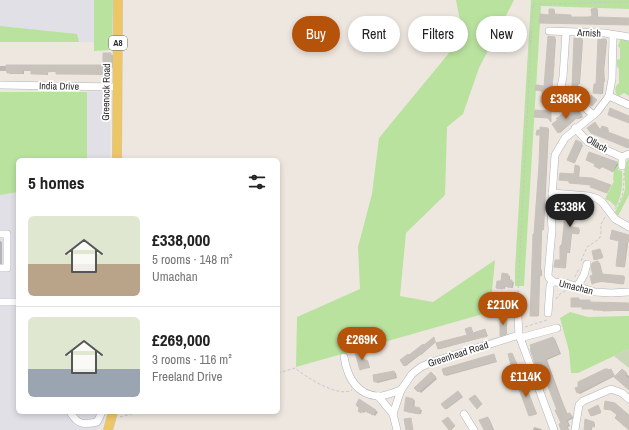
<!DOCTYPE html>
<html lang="en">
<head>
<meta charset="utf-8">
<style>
  body { margin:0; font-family:"Archivo Narrow",sans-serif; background:#f2f2f2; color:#222; height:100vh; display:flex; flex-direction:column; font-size:15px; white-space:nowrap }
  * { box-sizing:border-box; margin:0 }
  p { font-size:13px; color:#767676 }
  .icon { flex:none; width:22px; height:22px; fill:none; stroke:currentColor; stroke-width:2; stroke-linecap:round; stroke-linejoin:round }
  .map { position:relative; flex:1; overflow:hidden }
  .panel { position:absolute; left:16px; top:158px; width:264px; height:256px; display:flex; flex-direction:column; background:#fff; border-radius:6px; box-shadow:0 2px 6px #0003 }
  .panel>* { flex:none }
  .guide { position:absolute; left:292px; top:16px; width:277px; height:36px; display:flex; gap:8px }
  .price { position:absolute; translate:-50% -34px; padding:0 9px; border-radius:14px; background:#b45309; color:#fff; font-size:13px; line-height:26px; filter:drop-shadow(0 1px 2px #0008) }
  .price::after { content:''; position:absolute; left:50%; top:24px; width:12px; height:9px; margin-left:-6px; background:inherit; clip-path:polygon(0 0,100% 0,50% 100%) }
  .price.current { background:#222; color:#fff }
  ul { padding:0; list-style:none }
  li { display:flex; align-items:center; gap:12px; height:100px; padding:0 12px }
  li+li { border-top:1px solid #e0e0e0 }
  li span { display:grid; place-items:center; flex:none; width:112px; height:80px; border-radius:6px; color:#555 }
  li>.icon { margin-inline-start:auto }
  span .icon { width:48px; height:48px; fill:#fffc; stroke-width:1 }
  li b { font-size:17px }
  h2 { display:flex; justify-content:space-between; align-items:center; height:48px; padding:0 12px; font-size:17px }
  .chip { padding:0 14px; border-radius:18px; background:#fff; box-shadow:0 2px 6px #0003; font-size:14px; line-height:36px }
  .chip.current { background:#b45309; color:#fff }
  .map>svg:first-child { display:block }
  .industrial { fill:#e2e0e7 }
  .green { fill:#b9e29f }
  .cemetery { fill:#c9d7b8 }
  .shadow { fill:#0003 }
  .building { fill:#c7c2bb; stroke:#cac3ba }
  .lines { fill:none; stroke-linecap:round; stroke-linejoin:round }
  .minor-casing { stroke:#b0b3bd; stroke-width:8 }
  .major-casing { stroke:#c8c8c8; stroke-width:10 }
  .path { stroke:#c8c8c8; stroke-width:1; stroke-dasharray:3 2; stroke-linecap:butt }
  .minor { stroke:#fff; stroke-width:7 }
  .major { stroke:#edc766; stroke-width:9 }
  .labels { text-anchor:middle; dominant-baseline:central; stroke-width:3.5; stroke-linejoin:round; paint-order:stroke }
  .shield { fill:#fff; stroke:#6c6c6c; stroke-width:1 }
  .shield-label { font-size:9px; font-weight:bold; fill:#2d2d2d }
  .street-label { font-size:10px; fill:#2d2d2d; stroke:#fff }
</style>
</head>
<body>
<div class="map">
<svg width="629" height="430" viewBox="0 0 629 430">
  <rect width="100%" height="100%" fill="#eee7e0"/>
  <g class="industrial">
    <rect x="0" y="0" width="94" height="42"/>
    <path d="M110,91V160H87V92Z"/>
    <path d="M18,192V412H104V422L97,430H0V195Z"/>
  </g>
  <g class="green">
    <path d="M94,0H113L112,50L94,51Z"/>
    <path d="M456,0H514L479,68L463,114L447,127L445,195L406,233L400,296L433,302L495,260L490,312L296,367L297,317L360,289L358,247L372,194L379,138L463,36Z"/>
    <path d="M531,0H629V9L541,6L524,286H515V269Z"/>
    <path d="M0,26L77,34L79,42H0Z"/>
    <path d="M621,38L629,41V96L624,93L619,96L616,94C615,89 615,86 619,83V69L617,66V60L620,59V48L618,46Z"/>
    <path d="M0,92H87V160H18V192L0,195Z"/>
    <path d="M629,159V195L618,216L615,212C619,204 623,198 625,189C626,179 621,165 629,159Z"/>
    <path d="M618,160L619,163L618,170L622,171C623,184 622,195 616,207L610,201L605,199L614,181L613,180L614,169Z"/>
    <path d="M570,312L588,317L629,316V349L578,373H571L569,351L560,318Z"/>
  </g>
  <path class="cemetery" d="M629,349V368L614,356Z"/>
  <g class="shadow">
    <path d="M597,9L598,10V18L629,19V25L542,23L554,10L555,11V15L571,16L572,18H589L593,17Z"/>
    <path d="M548,37L556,39L552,95L544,94L543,91L536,90L545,87Z"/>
    <path d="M581,39L583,40L580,84H578L577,95H570Z"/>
    <path d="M606,40L607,41L604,72L605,82H604L603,94L596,93Z"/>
    <path d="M104,54L113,55V68H109V75L58,74L56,72H48V75L34,74L32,73V71H24V74H10L8,71H0V66H104Z"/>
    <path d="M578,110L583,117L579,119L577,118L560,133L559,132L560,120L557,119L569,116Z"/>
    <path d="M596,124L601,130L602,127L609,130L608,133L629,141V148L594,133Z"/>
    <path d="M548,129H549L544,230H542L541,270H542V276H540L539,316H532L535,235Z"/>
    <path d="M576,141L583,145L575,163L568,160Z"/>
    <path d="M616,163L618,164L614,171L603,166L602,168L595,165Z"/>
    <path d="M576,166L580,167L579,178L609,186L571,183L575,175Z"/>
    <path d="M560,203L594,208L593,215L574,212L572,228L580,230L579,234L572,233L570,253H567L566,268L557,267L561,261L565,212Z"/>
    <path d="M613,232L629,236L625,267L617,266L620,241Z"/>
    <path d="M0,241L2,242V264H0Z"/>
    <path d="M600,250L603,258L596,260L595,259Z"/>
    <path d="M598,263H600L603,275L623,277H625L624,284L602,282L593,283Z"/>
    <path d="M502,274L510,276V281L514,282L513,288L505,287V289L497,287L501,282Z"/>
    <path d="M579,299L580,301H589L591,303H629V311H606L595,310L594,309H584L583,307H573Z"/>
    <path d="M506,318H507V334L501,336L500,335Z"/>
    <path d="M471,328L473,334L485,330L488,336L440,349H438L468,336Z"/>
    <path d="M434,338L436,342L421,355H420L406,366L404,365L409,356L425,346Z"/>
    <path d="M553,338L555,339L561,354L547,360L563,403L568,415L570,414L574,418L568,421L570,426L568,427L569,430H562V424L558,410L541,364L538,365L536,364Z"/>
    <path d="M362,352L363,353L365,361H368L370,368L361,369Z"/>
    <path d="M512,354L520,370L515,372L514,371Z"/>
    <path d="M494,356L497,362L446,376L445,375Z"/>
    <path d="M611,370L615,376L580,394L578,393L576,389Z"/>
    <path d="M623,371L629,376V388Z"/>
    <path d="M394,372L396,373L397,378L378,383L375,382Z"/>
    <path d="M434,375L437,379L421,393L415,388Z"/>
    <path d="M524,382L537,414L531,416L529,415Z"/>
    <path d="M458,392L463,397L447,409H445Z"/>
    <path d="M413,399L415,401L414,408L422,410L421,414L407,412Z"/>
    <path d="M360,401L378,412L375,416L366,410L364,413L359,410Z"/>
    <path d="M598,406L601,413L593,416H592Z"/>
    <path d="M78,412H95V414L79,413Z"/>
    <path d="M488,418L490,420L494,430H485Z"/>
    <path d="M594,423L595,424V427H592V430H585Z"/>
    <path d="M534,427L541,429L542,430H533Z"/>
  </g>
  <g class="building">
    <path d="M597,8V17L629,18V25L539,23L540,14L549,15V9H554V14L571,15V17H588L592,16L591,9Z"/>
    <path d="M548,36L555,37L553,61H554V65L551,95L542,94V91L535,90L536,85L544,86Z"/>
    <path d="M574,38H582L579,84H577L576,95H568V86L572,87Z"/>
    <path d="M598,39H606L603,71H604V82H603L601,94L593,93L594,84H596Z"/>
    <path d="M103,53H111V67H108L107,74H56V71L47,72V74H31V70H22V73H7L6,69V65H103Z"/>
    <path d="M591,95L597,100L592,106L585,101Z"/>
    <path d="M577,108L582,115L577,119L576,118L558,133L552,124L559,119H556L566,111L569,115Z"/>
    <path d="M610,108L629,116V123L608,115Z"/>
    <path d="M535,110L551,111V122L548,118L534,117Z"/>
    <path d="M595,122L600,130L602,126L608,128L607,131L608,132L629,140L628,148L591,133L587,128Z"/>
    <path d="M540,127L548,128L543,230H541L540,269H541V276H539L538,316H530L533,234H534L539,164L540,135H536L537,130H540Z"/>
    <path d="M576,140L582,143L574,163L567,160Z"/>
    <path d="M589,152L617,162L613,172L601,166L600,169L594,166L595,164L586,160Z"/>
    <path d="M575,165L579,166L578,177L592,178L611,185L607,193L590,187L591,185L569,183V181L559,180L560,173L574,174Z"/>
    <path d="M559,202L593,206L592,215L573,212L571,227L579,228L578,234L571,233L569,252H566L565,268L554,267L555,260H560V246L562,244L564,225V212L558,211Z"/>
    <path d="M612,230L629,235L628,243H626L624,267L616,266L619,241L610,239Z"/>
    <path d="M600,249L603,257L594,260L592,251Z"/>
    <path d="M598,261L602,274L624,276L623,284L600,281L592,284L590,276L593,275L591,268L592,263Z"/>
    <path d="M502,273L508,274V280H512L511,287L503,286V289L496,288L497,281H501Z"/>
    <path d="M571,298H579V300H590V302L629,303V310L603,311V310H593V309H582V307H571Z"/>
    <path d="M500,316L507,317L506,334L500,336Z"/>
    <path d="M471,327L473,333L485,329L487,336L438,349L436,343L467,335L465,329Z"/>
    <path d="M434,337L435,342L419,355V354L404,366L400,360L408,354L409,355L423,344L424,345Z"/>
    <path d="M553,337L559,353L545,359L561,401L567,414L570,413L572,417L566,420L568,425L566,426L568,430H561L559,424L561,423L555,410H557L539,363L535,364L530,349L531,348L530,345Z"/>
    <path d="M362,351L364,360H367L369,367L360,370L355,353Z"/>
    <path d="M512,353L519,369L513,372L508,354Z"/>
    <path d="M494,354L496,361L444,375L442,369Z"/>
    <path d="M605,369H608V370L611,369L614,375L577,393L575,388L578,387V382Z"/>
    <path d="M622,369L627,373L625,376L629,380V390L614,377Z"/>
    <path d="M394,371L395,377L374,382L373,375Z"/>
    <path d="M431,372L436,377L418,392L414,388Z"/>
    <path d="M524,381L536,413L529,416L517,384Z"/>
    <path d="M458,391L462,396L445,409L441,404Z"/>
    <path d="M475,395L482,404L477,409L469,399Z"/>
    <path d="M406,397L413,399L412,406L420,408L419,414L404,411Z"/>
    <path d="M359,399L376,410L373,415L363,410L361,413L358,411L359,408L356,405Z"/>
    <path d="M605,401L615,403L629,415V430L615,418L617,415L611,410L604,409Z"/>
    <path d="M598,405L601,412L591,416L588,410Z"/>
    <path d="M448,417L455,426L451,430H449L442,421Z"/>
    <path d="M488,417L492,430H484L479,420Z"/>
    <path d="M411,418L413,430H406L404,419Z"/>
    <path d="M585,419L594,422V427H591V430H584Z"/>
  </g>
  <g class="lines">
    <defs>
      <g id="minor">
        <path d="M549,31L605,33C614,35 621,35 629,37"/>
        <path d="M613,36L612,79L609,96L597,112L565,138L555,155L551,212L552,230L548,275L549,278L554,282L566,283L595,292L611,293L629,292"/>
        <path d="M0,85L117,87"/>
        <path d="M609,96L629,105"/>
        <path d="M544,99L558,101L577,100L593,115"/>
        <path d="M558,101L563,77L566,32"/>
        <path d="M575,128L588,142L622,157"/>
        <path d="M622,166V157L629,154"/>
        <path d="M552,193L589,196L596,198L602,202L615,219L629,227"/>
        <path d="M0,234H7V268H0"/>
        <path d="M577,287L584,275L587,264"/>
        <path d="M498,300H517L519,335L554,430"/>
        <path d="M0,302H18"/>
        <path d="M548,313L550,286L552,281"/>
        <path d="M520,338L557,328"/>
        <path d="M344,357C347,375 355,394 377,396C384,397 394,392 401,390"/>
        <path d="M378,396L393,414"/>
        <path d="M70,412C78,425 83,425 97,422L102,412"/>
        <path d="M464,414L474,430"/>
        <path d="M397,430L393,414L401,390L412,374L421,367L432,362L519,335"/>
        <path d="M575,430L579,405L583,401L611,389L622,393L629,399"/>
      </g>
      <g id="major">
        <path d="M117,160L118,0"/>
        <path d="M108,430L113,412"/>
      </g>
    </defs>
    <use href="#minor" class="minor-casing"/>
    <use href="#major" class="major-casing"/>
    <g class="path">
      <path d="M615,209C624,198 624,186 624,173"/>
      <path d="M581,261L587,247L599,239L601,235V224L605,217"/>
      <path d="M575,277L579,269"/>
      <path d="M518,293L533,4C565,4 597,2 629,2"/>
      <path d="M556,299L561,293L567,290"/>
      <path d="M525,327L547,320"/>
      <path d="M278,373L295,368C306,377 338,398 352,390"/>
      <path d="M120,417L139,412"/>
    </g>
    <use href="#minor" class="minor"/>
    <use href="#major" class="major"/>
  </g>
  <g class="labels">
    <rect class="shield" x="109" y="36" width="18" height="14" rx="3"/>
    <g class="shield-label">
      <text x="118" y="43">A8</text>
    </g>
    <g class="street-label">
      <text transform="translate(589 33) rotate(2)">Arnish</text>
      <text transform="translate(59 86) rotate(1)">India Drive</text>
      <text transform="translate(106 92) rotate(-89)">Greenock Road</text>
      <text transform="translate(597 144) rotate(30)">Ollach</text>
      <text transform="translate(576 287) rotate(14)">Umachan</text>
      <text transform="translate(458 354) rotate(-18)">Greenhead Road</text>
    </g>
  </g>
</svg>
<b class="price" style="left:566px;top:120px">£368K</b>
<b class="price current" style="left:570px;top:228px">£338K</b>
<b class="price" style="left:503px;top:326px">£210K</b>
<b class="price" style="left:362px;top:361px">£269K</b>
<b class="price" style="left:526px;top:398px">£114K</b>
<div class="guide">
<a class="chip current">Buy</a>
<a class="chip">Rent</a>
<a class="chip">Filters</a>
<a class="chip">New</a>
</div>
<section class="panel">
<h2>5 homes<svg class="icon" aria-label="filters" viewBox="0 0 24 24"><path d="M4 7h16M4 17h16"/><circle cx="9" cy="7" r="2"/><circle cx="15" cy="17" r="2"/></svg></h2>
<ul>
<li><span style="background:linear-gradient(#dfe7d0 60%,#b9a48a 0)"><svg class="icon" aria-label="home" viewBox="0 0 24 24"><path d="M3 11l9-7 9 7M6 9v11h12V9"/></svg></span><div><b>£338,000</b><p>5 rooms · 148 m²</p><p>Umachan</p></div></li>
<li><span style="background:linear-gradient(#dfe7d0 65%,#9aa5b1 0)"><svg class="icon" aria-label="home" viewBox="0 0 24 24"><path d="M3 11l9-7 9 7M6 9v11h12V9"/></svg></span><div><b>£269,000</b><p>3 rooms · 116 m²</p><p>Freeland Drive</p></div></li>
</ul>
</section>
</div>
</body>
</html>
